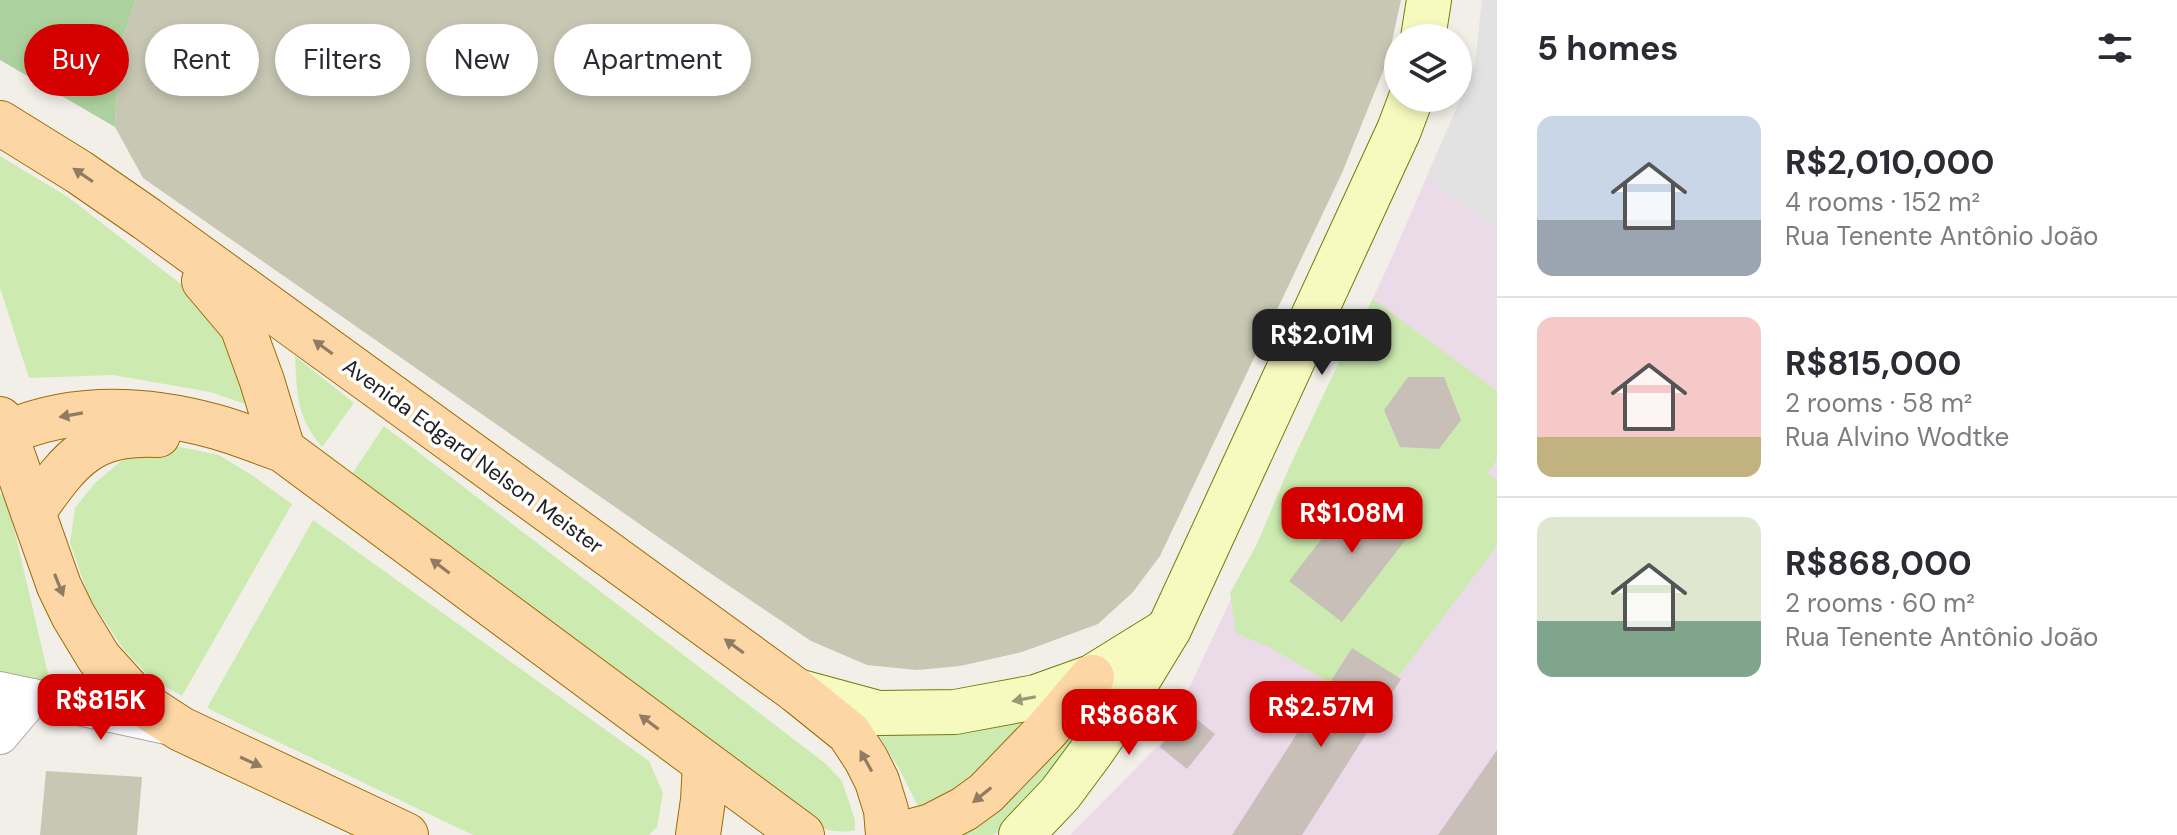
<!DOCTYPE html>
<html lang="en">
<head>
<meta charset="utf-8">
<style>
  body { margin:0; font-family:"DM Sans",sans-serif; background:#f7f7f7; color:#2b2b33; height:100vh; display:flex; flex-direction:column; font-size:30px; white-space:nowrap }
  * { box-sizing:border-box; margin:0 }
  p { font-size:26px; color:#7c7c81 }
  .icon { flex:none; width:44px; height:44px; fill:none; stroke:currentColor; stroke-width:2; stroke-linecap:round; stroke-linejoin:round }
  .map { position:relative; flex:1; overflow:hidden }
  .panel { display:flex; flex-direction:column; background:#fff; width:680px }
  .panel>* { flex:none }
  .hud { position:absolute; left:24px; top:24px; width:760px; height:72px; display:flex; gap:16px }
  .fabs { position:absolute; left:1384px; top:24px; display:grid; gap:16px }
  .fabs a { display:grid; place-items:center; width:88px; height:88px; border-radius:50%; background:#fff; box-shadow:0 4px 12px #0003; font-size:40px }
  .price { position:absolute; translate:-50% -68px; padding:0 18px; border-radius:16px; background:#d40000; color:#fff; font-size:26px; line-height:52px; filter:drop-shadow(0 2px 4px #0008) }
  .price::after { content:''; position:absolute; left:50%; top:48px; width:24px; height:18px; margin-left:-12px; background:inherit; clip-path:polygon(0 0,100% 0,50% 100%) }
  .price.selected { background:#222; color:#fff }
  ul { padding:0; list-style:none }
  li { display:flex; align-items:center; gap:24px; height:200px; padding:0 40px }
  li+li { border-top:2px solid #e1e1e2 }
  li span { display:grid; place-items:center; flex:none; width:224px; height:160px; border-radius:16px; color:#555 }
  li>.icon { margin-inline-start:auto }
  span .icon { width:96px; height:96px; fill:#fffc; stroke-width:1 }
  li b { font-size:34px }
  h2 { display:flex; justify-content:space-between; align-items:center; height:96px; padding:0 40px; font-size:34px }
  .tag { padding:0 28px; border-radius:36px; background:#fff; box-shadow:0 4px 12px #0003; font-size:28px; line-height:72px }
  .tag.selected { background:#d40000; color:#fff }
  main { display:flex; flex:1; min-height:0 }
  .map>svg:first-child { display:block }
  .industrial { fill:#ebdbe8 }
  .construction { fill:#c7c7b4 }
  .grass { fill:#cdebb0 }
  .forest { fill:#add19e }
  .parking { fill:#e2e2e2 }
  .building { fill:#c7bfb8 }
  .lines { fill:none; stroke-linecap:round; stroke-linejoin:round }
  .street-casing { stroke:#a9a9a9; stroke-width:38 }
  .secondary-casing { stroke:#707d05; stroke-width:46 }
  .primary-casing { stroke:#a06b00; stroke-width:46 }
  .street { stroke:#fff; stroke-width:36 }
  .secondary { stroke:#f7fabf; stroke-width:44 }
  .primary { stroke:#fcd6a4; stroke-width:44 }
  .oneway { fill:#8f7c63 }
  .oneway2 { fill:#979978 }
  .labels { text-anchor:middle; dominant-baseline:central; stroke-width:7; stroke-linejoin:round; paint-order:stroke }
  .street-label { font-size:22px; fill:#222; stroke:#fff }
</style>
</head>
<body>
<main>
<div class="map">
<svg width="1497" height="835" viewBox="0 0 1497 835">
  <rect width="100%" height="100%" fill="#f2efe9"/>
  <path class="industrial" d="M1482,0H1497V835H1070L1165,739L1388,266L1475,66Z"/>
  <g class="construction">
    <path d="M136,0H1401L1388,59L1342,173L1160,556L1133,592L1098,624L1022,652L960,666L917,670L867,665L811,641L704,569L143,178L115,127L119,49Z"/>
    <path d="M46,771L142,777L137,835H40Z"/>
  </g>
  <g class="grass">
    <path d="M0,156L68,197L186,288L216,325L235,364L245,404L210,392L113,375L29,378L0,288Z"/>
    <path d="M1373,299L1497,391V459L1487,474L1497,480V546L1384,695L1330,683L1269,647L1236,633L1230,593L1258,542L1288,470L1339,362Z"/>
    <path d="M295,356L354,403L322,447C296,416 297,394 295,356Z"/>
    <path d="M384,426L826,764L842,781L855,820V830C833,835 814,827 795,815L352,474Z"/>
    <path d="M175,446L219,455L253,476L292,504L182,696L150,677L124,650L89,597L70,543L75,508L94,484L121,461L153,449Z"/>
    <path d="M0,494L5,496L9,507L51,687L0,676Z"/>
    <path d="M313,520L649,761L663,793L657,827L649,835H473L207,708Z"/>
    <path d="M1050,706L1000,761L921,812L901,772L871,722Z"/>
    <path d="M1083,726L1035,799L999,832L993,835H947L1074,728Z"/>
  </g>
  <path class="forest" d="M0,0H136L119,49L115,127L0,60Z"/>
  <path class="parking" d="M1482,0H1497V216L1490,226L1427,176L1475,66Z"/>
  <g class="building">
    <path d="M1408,377H1444L1461,420L1439,449L1400,447L1384,410Z"/>
    <path d="M1361,488L1414,529L1342,622L1289,581Z"/>
    <path d="M1352,648L1401,679L1302,835H1232Z"/>
    <path d="M1188,712L1215,734L1187,769L1160,747Z"/>
    <path d="M1497,750V835H1438Z"/>
  </g>
  <g class="lines">
    <defs>
      <g id="street">
        <path d="M0,690L171,727"/>
        <path d="M0,736L33,697"/>
      </g>
      <g id="secondary">
        <path d="M1423,38L1429,0"/>
        <path d="M797,691L878,713L955,712L1036,697L1092,677L1163,633"/>
        <path d="M1021,835L1060,794L1092,751L1116,716L1169,629L1399,130L1411,98"/>
      </g>
      <g id="primary">
        <path d="M0,123L79,172L147,219L797,691L849,733L866,759L877,781L886,810L888,835"/>
        <path d="M204,281L242,326L262,381L283,450"/>
        <path d="M0,419L59,586L73,615L99,658L138,701L181,729L406,835"/>
        <path d="M0,436C68,404 142,407 213,426C236,432 260,442 283,450L802,835"/>
        <path d="M33,512C70,460 88,432 158,435"/>
        <path d="M698,835L703,800L705,764"/>
        <path d="M897,835L931,826L964,809L986,793L1046,731L1092,677"/>
      </g>
    </defs>
    <use href="#street" class="street-casing"/>
    <use href="#secondary" class="secondary-casing"/>
    <use href="#primary" class="primary-casing"/>
    <use href="#street" class="street"/>
    <use href="#secondary" class="secondary"/>
    <use href="#primary" class="primary"/>
  </g>
  <defs><path id="oneway-solid" d="M-6-.8H1V-3.2L6.5 0L1 3.2V.8H-6Z" transform="scale(2)"/></defs>
  <g class="oneway">
    <use href="#oneway-solid" transform="translate(83 175) rotate(-146)"/>
    <use href="#oneway-solid" transform="translate(323 347) rotate(-144)"/>
    <use href="#oneway-solid" transform="translate(71 415) rotate(170)"/>
    <use href="#oneway-solid" transform="translate(440 566) rotate(-143)"/>
    <use href="#oneway-solid" transform="translate(59 585) rotate(68)"/>
    <use href="#oneway-solid" transform="translate(734 646) rotate(-144)"/>
    <use href="#oneway-solid" transform="translate(649 722) rotate(-143)"/>
    <use href="#oneway-solid" transform="translate(866 761) rotate(-119)"/>
    <use href="#oneway-solid" transform="translate(251 762) rotate(25)"/>
    <use href="#oneway-solid" transform="translate(982 795) rotate(141)"/>
  </g>
  <use class="oneway2" href="#oneway-solid" transform="translate(1024 699) rotate(169)"/>
  <g class="labels">
    <g class="street-label">
      <text transform="translate(473 456) rotate(36)">Avenida Edgard Nelson Meister</text>
    </g>
  </g>
</svg>
<div class="fabs">
<a><svg class="icon" aria-label="layers" viewBox="0 0 24 24"><path d="M12 4l9 5-9 5-9-5zM3 14l9 5 9-5"/></svg></a>
</div>
<b class="price selected" style="left:1322px;top:377px">R$2.01M</b>
<b class="price" style="left:1352px;top:555px">R$1.08M</b>
<b class="price" style="left:101px;top:742px">R$815K</b>
<b class="price" style="left:1321px;top:749px">R$2.57M</b>
<b class="price" style="left:1129px;top:757px">R$868K</b>
<div class="hud">
<a class="tag selected">Buy</a>
<a class="tag">Rent</a>
<a class="tag">Filters</a>
<a class="tag">New</a>
<a class="tag">Apartment</a>
</div>
</div>
<section class="panel">
<h2>5 homes<svg class="icon" aria-label="filters" viewBox="0 0 24 24"><path d="M4 7h16M4 17h16"/><circle cx="9" cy="7" r="2"/><circle cx="15" cy="17" r="2"/></svg></h2>
<ul>
<li><span style="background:linear-gradient(#c9d6e8 65%,#9aa5b1 0)"><svg class="icon" aria-label="home" viewBox="0 0 24 24"><path d="M3 11l9-7 9 7M6 9v11h12V9"/></svg></span><div><b>R$2,010,000</b><p>4 rooms · 152 m²</p><p>Rua Tenente Antônio João</p></div></li>
<li><span style="background:linear-gradient(#f6c9c9 75%,#c2b280 0)"><svg class="icon" aria-label="home" viewBox="0 0 24 24"><path d="M3 11l9-7 9 7M6 9v11h12V9"/></svg></span><div><b>R$815,000</b><p>2 rooms · 58 m²</p><p>Rua Alvino Wodtke</p></div></li>
<li><span style="background:linear-gradient(#dfe7d0 65%,#7fa58c 0)"><svg class="icon" aria-label="home" viewBox="0 0 24 24"><path d="M3 11l9-7 9 7M6 9v11h12V9"/></svg></span><div><b>R$868,000</b><p>2 rooms · 60 m²</p><p>Rua Tenente Antônio João</p></div></li>
</ul>
</section>
</main>
</body>
</html>
